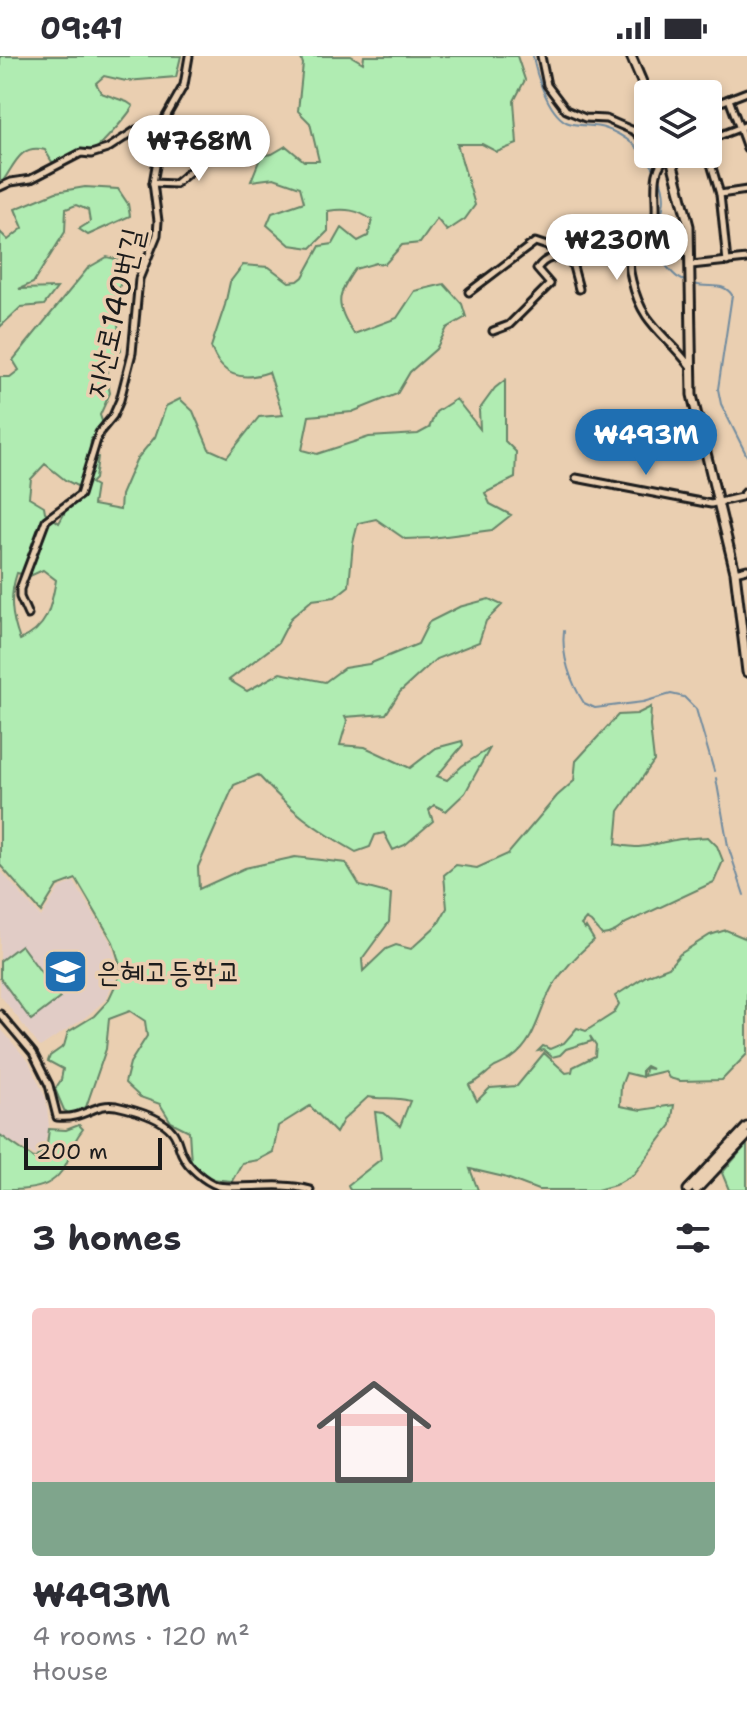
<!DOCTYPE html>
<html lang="en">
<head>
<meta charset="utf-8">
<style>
  body { margin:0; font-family:"Shantell Sans","Poor Story",sans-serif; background:#f2f2f3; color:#2b2b33; height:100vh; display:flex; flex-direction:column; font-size:30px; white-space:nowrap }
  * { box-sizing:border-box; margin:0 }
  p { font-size:26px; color:#7c7c81 }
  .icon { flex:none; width:44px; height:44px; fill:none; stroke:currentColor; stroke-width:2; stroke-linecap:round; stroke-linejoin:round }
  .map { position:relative; height:1134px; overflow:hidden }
  .panel { display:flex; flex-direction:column; background:#fff; flex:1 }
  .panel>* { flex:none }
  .tools { position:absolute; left:634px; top:24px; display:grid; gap:16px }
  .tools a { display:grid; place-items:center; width:88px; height:88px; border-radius:8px; background:#fff; box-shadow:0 4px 12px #0003; font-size:40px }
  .scale { position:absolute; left:24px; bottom:20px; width:138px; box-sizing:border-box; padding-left:8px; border:4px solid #1c1c1c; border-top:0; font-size:22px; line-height:28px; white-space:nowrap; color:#1c1c1c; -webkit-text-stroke:6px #eacfb1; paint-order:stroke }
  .price { position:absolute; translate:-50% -68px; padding:0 18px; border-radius:28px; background:#fff; color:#222; font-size:26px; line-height:52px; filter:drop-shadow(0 2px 4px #0008) }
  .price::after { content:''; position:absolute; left:50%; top:48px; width:24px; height:18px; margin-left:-12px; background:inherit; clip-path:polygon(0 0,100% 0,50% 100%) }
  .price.on { background:#1f6fb2; color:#fff }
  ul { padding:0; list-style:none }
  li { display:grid; align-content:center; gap:16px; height:424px; padding:0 32px }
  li+li { border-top:2px solid #e1e1e2 }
  li span { display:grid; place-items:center; height:248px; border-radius:8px; color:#555 }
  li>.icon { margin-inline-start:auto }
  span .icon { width:144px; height:144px; fill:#fffc; stroke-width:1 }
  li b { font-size:34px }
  h2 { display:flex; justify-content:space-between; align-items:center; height:96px; padding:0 32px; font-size:34px }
  .status { display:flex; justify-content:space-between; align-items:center; height:56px; padding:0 40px; background:#fff; direction:ltr }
  .status svg { height:22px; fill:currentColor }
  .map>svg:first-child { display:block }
  .built { fill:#e1ccc6 }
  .green { fill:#b0ecb2; stroke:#668467; stroke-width:2; fill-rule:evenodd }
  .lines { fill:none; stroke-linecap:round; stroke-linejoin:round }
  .stream { stroke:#728c9f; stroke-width:2 }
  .street-casing { stroke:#1c1c1c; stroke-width:11 }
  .secondary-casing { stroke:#1c1c1c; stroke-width:13 }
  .street { stroke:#eacfb1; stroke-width:5 }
  .secondary { stroke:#eacfb1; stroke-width:7 }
  .labels { text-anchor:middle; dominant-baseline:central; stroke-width:7; stroke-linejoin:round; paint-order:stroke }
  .street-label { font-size:30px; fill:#1c1c1c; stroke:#eacfb1 }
  .poi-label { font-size:30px; fill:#1c1c1c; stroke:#eacfb1; text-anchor:start }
</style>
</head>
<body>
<div class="status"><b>09:41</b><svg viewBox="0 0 49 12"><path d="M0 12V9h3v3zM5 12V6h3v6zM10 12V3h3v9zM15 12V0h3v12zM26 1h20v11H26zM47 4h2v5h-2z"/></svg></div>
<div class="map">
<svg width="747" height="1134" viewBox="0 0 747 1134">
  <rect width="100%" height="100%" fill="#eacfb1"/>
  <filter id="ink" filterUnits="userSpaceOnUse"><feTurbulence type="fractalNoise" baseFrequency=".0125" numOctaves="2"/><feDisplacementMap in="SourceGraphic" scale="16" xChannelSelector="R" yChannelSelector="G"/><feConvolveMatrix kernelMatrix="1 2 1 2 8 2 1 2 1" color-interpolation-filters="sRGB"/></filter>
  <g filter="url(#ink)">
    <g class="built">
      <path d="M0,814L41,861L59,832L74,826L110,885L119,913L106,943L86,961L40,991L0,939Z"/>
      <path d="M0,972L29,1006L46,1043L49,1069L45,1087L36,1100L0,1079Z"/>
    </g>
    <g class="green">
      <path d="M0,0H181L176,21L126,25L104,20L96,27L101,37L127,46L133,50C129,59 97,94 90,97C78,101 64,103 52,106L45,94C18,87 14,112 0,129Z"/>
      <path d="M300,0H351L363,7L364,0H517L525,24L514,45L517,88L497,96L482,88H457L475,149L465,163L447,175L437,163L420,187L402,189L385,208L376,207L355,213C335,241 336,249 354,278L397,262L415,235L444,228L462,248L466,261L447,272L436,293L410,316L397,338L352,356L309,360L302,394L317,398L369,381L418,378L429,372L436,356L456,343L480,373L479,354L495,332L505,324V385L516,396L515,422L485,437L490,448L511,459L492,474L431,482L405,483L376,463L358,467L353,487L349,530L335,541L312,544L291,562L278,587L229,624L247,635L280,617L325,626L344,612L369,608L418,588L429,566L459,551L489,543L502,549L486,565L479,586L436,603L400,636L386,658L345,661L347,665L340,689L365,691L410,712L436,692L462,685L463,689L437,720L447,724L462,710L490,692L465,737L446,755L434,749L429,754L433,765L405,789L393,794L384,777L375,779L370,791L356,796C314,772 291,755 258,719L234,729L198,811L199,833L245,812L295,801L346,807L360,830L391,838L389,866L362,903L363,915L386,893L396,889L411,893L438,868L447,852L444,819L456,809L477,812L508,798L557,740L574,725L576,705L618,659L637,658L651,651L650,670L654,705L619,755L616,788C640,795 651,788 675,784C685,782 697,782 708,781L717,790L723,805L714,826L626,867C618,874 613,878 602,879L591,866L586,863L581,869L585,873L586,871L594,884C578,898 564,912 552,931C539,955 536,985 512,1002C507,1006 501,1008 495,1011C486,1017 480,1025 469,1029L477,1045L490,1032L517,1030L544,997L566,1017L572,1016L573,1011L595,1000L596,989L590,980L592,985L566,993L560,999L552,1001L544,994L538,995L543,990L550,993L564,987L577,972L586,975L614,957L619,948L615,940L646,920L669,911L680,898L710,879L726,874L747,883V998L722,1024L680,1025L669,1022L665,1015L644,1020L645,1012L652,1013L646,1010L642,1014V1021L626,1017L621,1030L620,1050L641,1054L674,1049L671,1069L634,1118L615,1129L597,1134H538L504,1121L470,1113L478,1134H350L348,1129L381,1103L375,1056L384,1057L400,1070L410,1045C392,1040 385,1044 368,1041L343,1064L336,1077L310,1050L278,1070L273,1096L258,1104L242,1107L232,1125L211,1123L191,1107L189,1075L171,1066L160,1048L140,1041L125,1027L130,1007L147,980L145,965L130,955L109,963L106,993L86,1051L72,1059L64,1054L55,1033L61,1024L63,1013L48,1005L50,1000L64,990L68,976L94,960L108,945L122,915L113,886L76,823L57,830L41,856L0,809V321H10L19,314L13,304L88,212L107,201L129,206L115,242L121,294L106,318L110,337L100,359L104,371L91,383L90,395L98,401L95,423L91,427L96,430L93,449L120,454L121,439L136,404L155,381L166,350L180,343L193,355L209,393L227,401L259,361L283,359L269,316C241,326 221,320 211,291L225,249L230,226L243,209L269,211L289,226L298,225L303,221L320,190L333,188L342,172L358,185L368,180L372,164C358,154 346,152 328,155V175L311,192L290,189L267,169L272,157L304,146L300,131L274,122L251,125L261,100L272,98L286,90L304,105H319L310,67L298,55L303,8ZM45,408L65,424L79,431L59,467L45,456L44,450L29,441L31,423ZM43,514L56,524C51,551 48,572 20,584C11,560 9,541 17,517L30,520Z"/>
      <path d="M85,131L118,133L128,148L130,160L88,179L79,173L90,166L88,154L76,149L66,153L65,176L33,227L19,233L57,232L44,249L21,251L0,271V176L8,184L23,172L15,153L56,136Z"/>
      <path d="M21,889L60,942L31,964L0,922V905Z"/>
      <path d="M79,1069L83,1073C75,1083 73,1089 69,1101C57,1134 32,1134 0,1134V1079L35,1103L47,1089L49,1073L66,1074Z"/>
      <path d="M747,1088V1134H729L722,1117Z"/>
    </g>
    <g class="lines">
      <g class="stream">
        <path d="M533,0C536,19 548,56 566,66C577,71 593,68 604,72C626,79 644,96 656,116"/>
        <path d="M659,121C676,156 641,179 668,212C675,220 678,223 688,226"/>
        <path d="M694,228C708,233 723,225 732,239L718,333L721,348L747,400"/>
        <path d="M564,575C561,599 571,627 584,647L595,652L643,646L671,638L684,641L696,653L714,715"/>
        <path d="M716,722L728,790L744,839"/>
      </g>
      <defs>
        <g id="street">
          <path d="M541,0L547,29L566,54L585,62L606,63L634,75L648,88"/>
          <path d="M729,43L747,92"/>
          <path d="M708,51L747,36"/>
          <path d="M635,74L648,72"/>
          <path d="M708,84L747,69"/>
          <path d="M708,98L720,138L727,206"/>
          <path d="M153,127L175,128L220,90L235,83"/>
          <path d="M0,131L11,126L31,123L81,97L91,98L107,93L136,74L160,71"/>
          <path d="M720,138L747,134"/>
          <path d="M636,195L631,200C628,209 630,216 632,225C642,269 665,277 690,310"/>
          <path d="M571,203L579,233"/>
          <path d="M691,209L747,203"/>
          <path d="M469,236L535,186L571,198L602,175L617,182L631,195C680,182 636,119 670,99"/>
          <path d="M493,275L509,269L550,228L537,213C547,199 556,201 571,203V198"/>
          <path d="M576,422L711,448L741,441L747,435"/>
          <path d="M735,516L747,513"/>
          <path d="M28,559L20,541V533L46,464L80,439L99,377L113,360L120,344L132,297L139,223L157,179L158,165L153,127L157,104L154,82L184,29L189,0"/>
          <path d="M0,958L33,997L49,1029L57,1061C84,1064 95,1046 116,1050C134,1054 161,1061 172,1075C178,1082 178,1090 182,1098C188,1111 204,1125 218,1130C244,1134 278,1125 310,1134"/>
        </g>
        <g id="secondary">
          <path d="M631,0L648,40"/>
          <path d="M670,98L689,170L692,339L735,516L747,616"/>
          <path d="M688,1134L747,1071"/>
          <path d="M696,1134L747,1080"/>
        </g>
      </defs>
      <use href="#street" class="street-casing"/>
      <use href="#secondary" class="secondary-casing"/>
      <use href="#street" class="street"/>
      <use href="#secondary" class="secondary"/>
    </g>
  </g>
  <defs>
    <symbol id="school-square" viewBox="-11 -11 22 22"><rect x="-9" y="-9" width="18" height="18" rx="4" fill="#1f6fb2" stroke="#eacfb1"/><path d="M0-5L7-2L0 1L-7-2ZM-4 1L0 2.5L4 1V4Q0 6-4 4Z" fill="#fff"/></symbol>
  </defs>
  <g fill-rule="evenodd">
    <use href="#school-square" x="40" y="890" width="51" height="51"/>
  </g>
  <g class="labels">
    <g class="street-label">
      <text transform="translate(114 257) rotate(-77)">지산로140번길</text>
    </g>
    <g class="poi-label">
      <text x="96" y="915">은혜고등학교</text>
    </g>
  </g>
</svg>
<div class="tools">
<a><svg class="icon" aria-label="layers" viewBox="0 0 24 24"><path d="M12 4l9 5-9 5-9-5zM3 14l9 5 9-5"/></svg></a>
</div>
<div class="scale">200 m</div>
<b class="price" style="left:199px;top:127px">₩768M</b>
<b class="price" style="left:617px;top:226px">₩230M</b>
<b class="price on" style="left:646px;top:421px">₩493M</b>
</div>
<section class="panel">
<h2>3 homes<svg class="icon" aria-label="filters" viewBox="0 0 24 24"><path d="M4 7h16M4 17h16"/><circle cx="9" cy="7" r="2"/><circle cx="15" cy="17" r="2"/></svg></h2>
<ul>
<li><span style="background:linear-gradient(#f6c9c9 70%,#7fa58c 0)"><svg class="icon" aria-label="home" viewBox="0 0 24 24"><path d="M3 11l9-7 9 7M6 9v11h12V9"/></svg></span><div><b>₩493M</b><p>4 rooms · 120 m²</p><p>House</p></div></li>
</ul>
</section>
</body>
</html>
